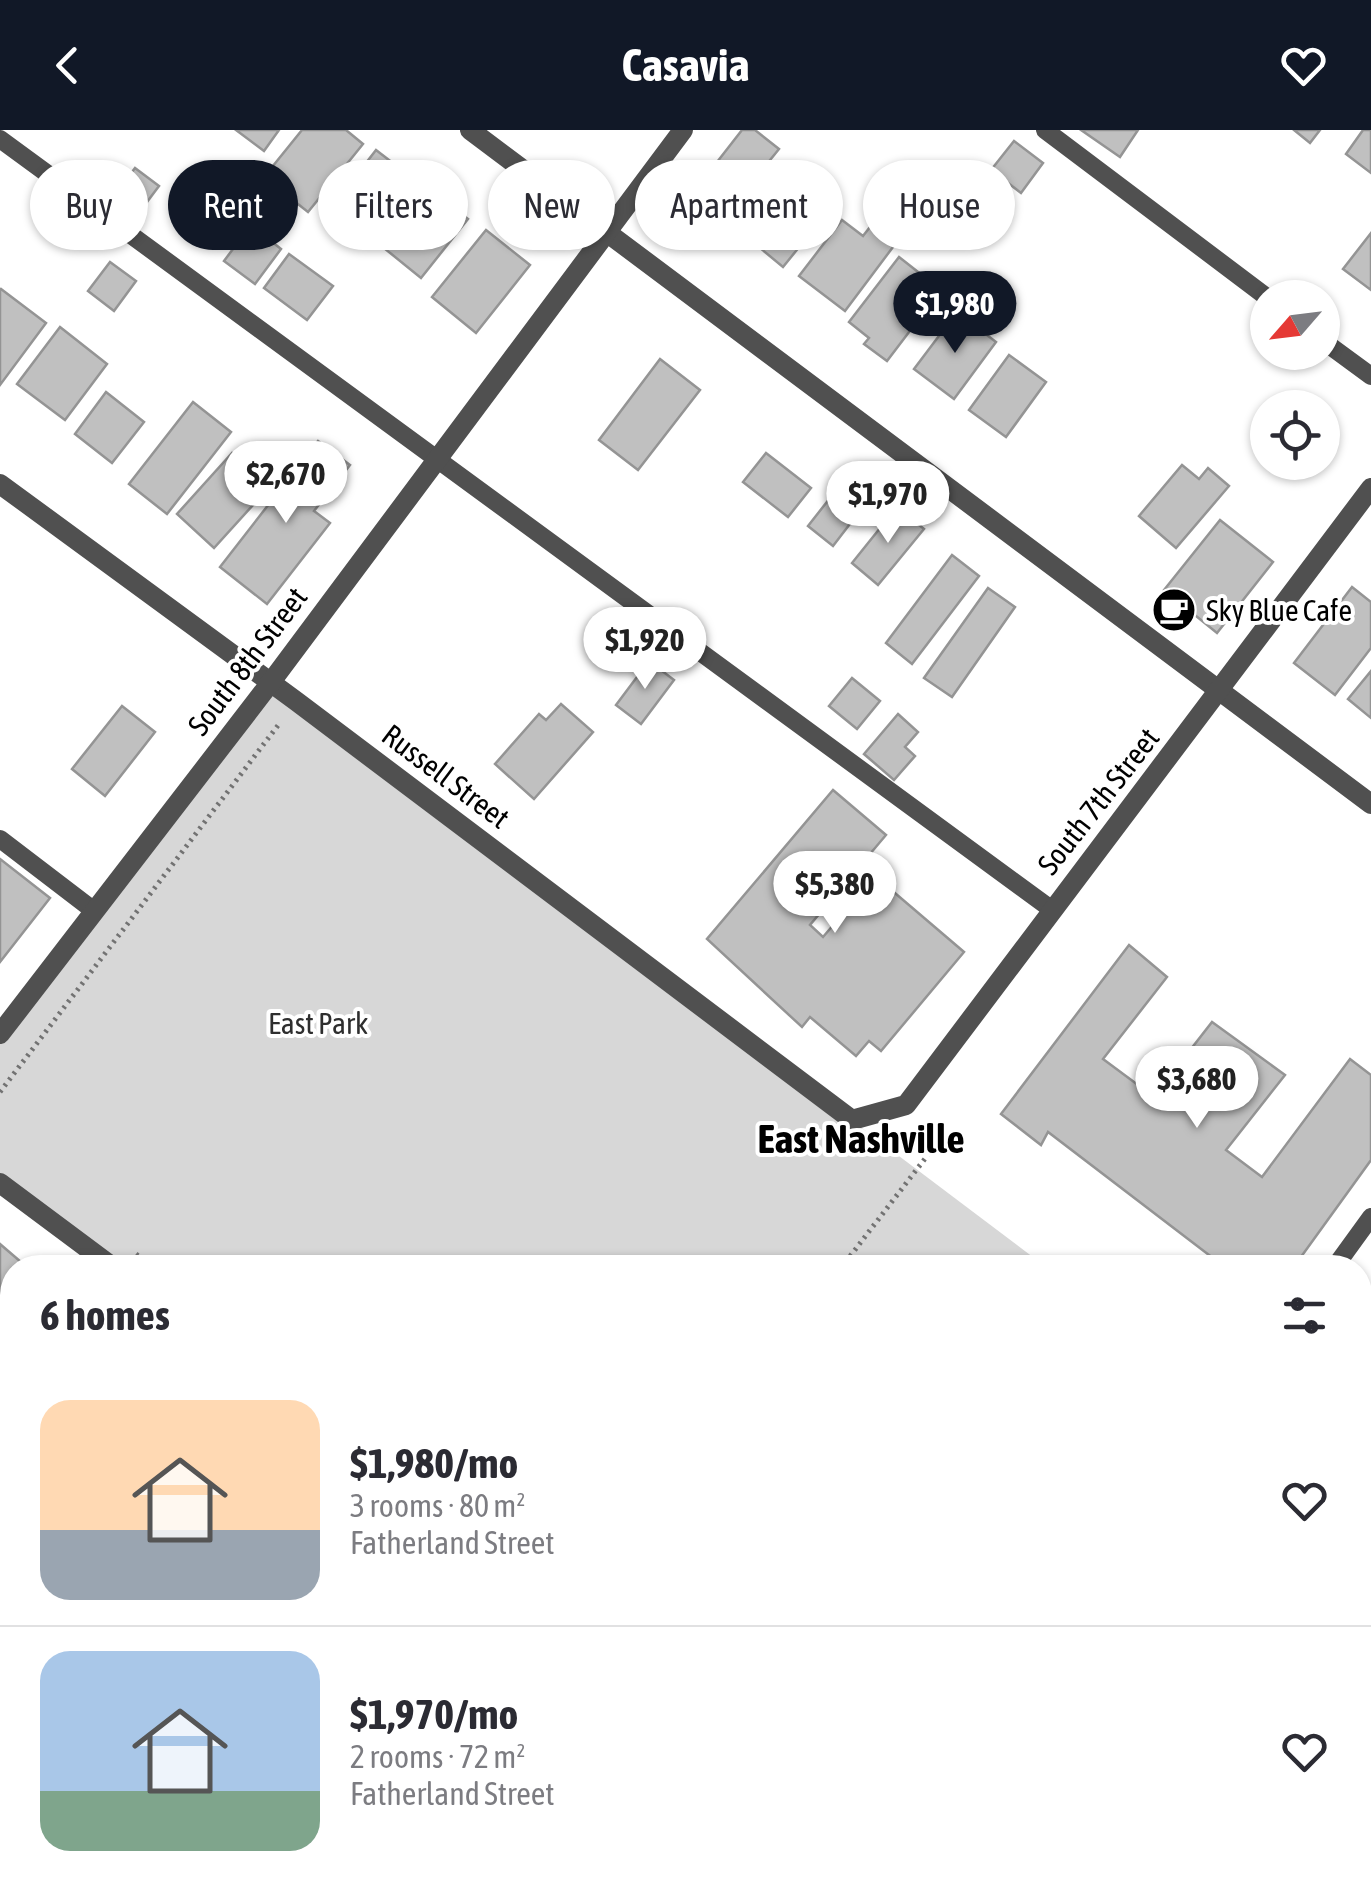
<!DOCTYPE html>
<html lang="en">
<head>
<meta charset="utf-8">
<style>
  body { margin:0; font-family:"Asap Condensed",sans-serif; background:#f7f7f7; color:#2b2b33; height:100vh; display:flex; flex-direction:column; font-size:38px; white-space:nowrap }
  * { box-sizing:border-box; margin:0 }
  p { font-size:32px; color:#7c7c81 }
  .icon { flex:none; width:55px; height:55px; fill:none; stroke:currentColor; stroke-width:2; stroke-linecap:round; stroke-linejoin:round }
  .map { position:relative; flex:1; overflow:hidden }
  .drawer { position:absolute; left:0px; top:1125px; width:1372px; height:642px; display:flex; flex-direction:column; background:#fff; border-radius:40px 40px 0 0; box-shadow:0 2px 8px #0004 }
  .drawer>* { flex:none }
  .guide { position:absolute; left:30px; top:30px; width:1312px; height:90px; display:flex; gap:20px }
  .needle { width:65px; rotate:242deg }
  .controls { position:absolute; left:1250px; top:150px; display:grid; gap:20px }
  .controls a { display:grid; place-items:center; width:90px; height:90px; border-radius:50%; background:#fff; box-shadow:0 2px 8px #0004; font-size:50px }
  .price { position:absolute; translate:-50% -85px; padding:0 22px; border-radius:35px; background:#fff; color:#222; font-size:32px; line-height:65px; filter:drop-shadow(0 2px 5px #0008) }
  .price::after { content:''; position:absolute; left:50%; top:60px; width:30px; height:22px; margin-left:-15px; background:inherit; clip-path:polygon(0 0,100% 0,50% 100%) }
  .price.selected { background:#111827; color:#fff }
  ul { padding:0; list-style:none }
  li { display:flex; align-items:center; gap:30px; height:250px; padding:0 40px }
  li+li { border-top:2px solid #e1e1e2 }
  li span { display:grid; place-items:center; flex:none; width:280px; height:200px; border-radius:30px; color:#555 }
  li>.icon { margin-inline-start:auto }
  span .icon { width:120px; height:120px; fill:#fffc; stroke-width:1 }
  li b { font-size:42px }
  h2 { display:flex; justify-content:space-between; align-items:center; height:120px; padding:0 40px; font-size:42px }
  .chip { padding:0 35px; border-radius:45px; background:#fff; box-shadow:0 2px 8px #0004; font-size:35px; line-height:90px }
  .chip.selected { background:#111827; color:#fff }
  header { display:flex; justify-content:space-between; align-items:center; height:130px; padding:0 40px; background:#111827; color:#fff; font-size:45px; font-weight:700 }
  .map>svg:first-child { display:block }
  .green { fill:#d7d7d7 }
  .building { fill:#c0c0c0; stroke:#949494; stroke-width:2.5 }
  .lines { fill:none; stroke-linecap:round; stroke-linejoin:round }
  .path { stroke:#727272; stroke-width:5; stroke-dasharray:2.5 5; stroke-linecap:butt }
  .service { stroke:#505050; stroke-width:18 }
  .minor { stroke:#505050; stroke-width:20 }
  .tertiary { stroke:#505050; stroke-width:20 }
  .secondary { stroke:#1d1d1d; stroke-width:20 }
  .labels { text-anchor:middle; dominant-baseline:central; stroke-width:8; stroke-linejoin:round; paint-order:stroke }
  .poi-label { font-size:30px; fill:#000; stroke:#fff; text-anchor:start }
  .street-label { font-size:30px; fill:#000; stroke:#fff }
  .park-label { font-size:30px; fill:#2e2e2e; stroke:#fff }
  .district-label { font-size:40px; font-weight:bold; fill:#000; stroke:#fff }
</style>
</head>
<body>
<header><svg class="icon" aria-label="back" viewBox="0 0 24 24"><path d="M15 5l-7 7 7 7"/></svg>Casavia<svg class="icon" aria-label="heart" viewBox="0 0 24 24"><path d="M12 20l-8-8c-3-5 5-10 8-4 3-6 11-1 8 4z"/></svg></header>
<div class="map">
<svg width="1371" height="1767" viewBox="0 0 1371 1767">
  <rect width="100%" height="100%" fill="#fff"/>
  <g class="green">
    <path d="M271,552L1046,1137H113L0,1053V906Z"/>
    <path d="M1360,1375L1371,1383V1767H955L939,1755H1360Z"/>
  </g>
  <g class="building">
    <path d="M236,0H279L264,21Z"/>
    <path d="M302,0H346L363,14L308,82L264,47Z"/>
    <path d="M742,0H755L779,19L753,51L762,58L729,100L689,68Z"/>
    <path d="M1081,0H1138L1120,27Z"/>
    <path d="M1294,0H1320L1310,13Z"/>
    <path d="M1363,0H1371V43L1346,24Z"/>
    <path d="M1014,11L1043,33L1021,63L991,40Z"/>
    <path d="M376,20L411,47L398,63L407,70L372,115L328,82Z"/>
    <path d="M135,38L159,56L141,80L117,62Z"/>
    <path d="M430,59L468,89L421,148L384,118Z"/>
    <path d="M775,61L817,95L783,137L742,103Z"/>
    <path d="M887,75L911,93L845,181L799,146L842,90L863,106Z"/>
    <path d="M251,95L281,119L255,154L224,131Z"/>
    <path d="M486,100L530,135L476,203L432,167Z"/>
    <path d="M1371,103V160L1343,139Z"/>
    <path d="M289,124L333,156L307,190L264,158Z"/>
    <path d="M899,127L941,160L887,231L864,214L869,208L849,192Z"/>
    <path d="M110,132L136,151L114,181L88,161Z"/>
    <path d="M1,159L46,193L0,255V160Z"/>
    <path d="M957,182L996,212L954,269L914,239Z"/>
    <path d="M60,197L107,234L65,290L17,254Z"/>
    <path d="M1009,225L1046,252L1006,307L969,280Z"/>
    <path d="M660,229L700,260L638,340L599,310Z"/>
    <path d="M106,262L144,292L112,333L75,304Z"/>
    <path d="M193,272L231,302L167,384L129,354Z"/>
    <path d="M318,311L350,335L314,381L330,393L267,474L220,437Z"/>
    <path d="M232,323L256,345L239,363L253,375L214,418L177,384Z"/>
    <path d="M766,323L811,358L788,387L743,352Z"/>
    <path d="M1182,335L1199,349L1208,338L1229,356L1176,418L1139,386Z"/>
    <path d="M841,354L866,373L833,416L808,396Z"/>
    <path d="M897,377L924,399L878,455L852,433Z"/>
    <path d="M1220,390L1273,432L1217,503L1164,460Z"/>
    <path d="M952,425L979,446L912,534L886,513Z"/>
    <path d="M1352,457L1371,472V518L1335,565L1294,533Z"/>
    <path d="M988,458L1015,477L952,567L924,548Z"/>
    <path d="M649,531L674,550L641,594L616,575Z"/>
    <path d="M1371,541V588L1348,569Z"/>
    <path d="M852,548L880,571L857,599L829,576Z"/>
    <path d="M561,574L593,602L534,669L495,634L539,584L546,590Z"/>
    <path d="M122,576L155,602L105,666L72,639Z"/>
    <path d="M898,584L918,602L905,617L915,626L894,650L864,624Z"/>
    <path d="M833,660L886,705L810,795L823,807L875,746L964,822L881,921L869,911L856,926L810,887L802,897L707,809Z"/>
    <path d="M0,729L50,768L0,832Z"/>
    <path d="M1129,815L1167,847L1103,929L1165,975L1201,929L1191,919L1212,892L1285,945L1226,1020L1262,1047L1350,929L1371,945V1030L1293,1138H1226L1048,1002L1041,1015L1001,984Z"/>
    <path d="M0,1114L28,1138H12V1228L0,1218Z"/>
    <path d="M1360,1187L1371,1196V1205L1360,1218Z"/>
    <path d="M1371,1241V1294L1360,1285V1254Z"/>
    <path d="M12,1506V1625L0,1641V1522Z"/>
    <path d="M209,1755H288L279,1767H205L202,1764Z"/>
    <path d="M702,1755H776L766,1767H692Z"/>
  </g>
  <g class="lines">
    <g class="path">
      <path d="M0,962L279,594"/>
      <path d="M136,1124L153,1138"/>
      <path d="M841,1138L937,1013"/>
      <path d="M1360,1554L1371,1562"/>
      <path d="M1360,1687L1371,1695"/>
      <path d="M1334,1755L1339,1767"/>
    </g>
    <g class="service">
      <path d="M1045,0L1268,168"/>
      <path d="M0,9L1051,779"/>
      <path d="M1322,210L1371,246"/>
      <path d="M0,709L93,780"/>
      <path d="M1334,1138L1371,1087"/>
      <path d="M0,1255L12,1264"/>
      <path d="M0,1341L12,1348"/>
      <path d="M0,1409L12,1418"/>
      <path d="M1360,1494L1371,1503"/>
      <path d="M0,1673L12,1684"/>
      <path d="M0,1702L12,1689"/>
      <path d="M127,1755L144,1767"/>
      <path d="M466,1755L482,1767"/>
      <path d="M53,1767L61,1755"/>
      <path d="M777,1767L785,1755"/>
    </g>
    <g class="minor">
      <path d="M470,0L1371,674"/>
      <path d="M0,354L296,571L852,990L906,975L1371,358"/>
      <path d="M0,904L271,552L683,0"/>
      <path d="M1360,1366L1371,1375"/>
      <path d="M317,1767L326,1755"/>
    </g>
    <g class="tertiary">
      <path d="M0,1053L114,1138"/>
      <path d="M950,1755L966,1767"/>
    </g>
    <path class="secondary" d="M0,1766L1,1767"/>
  </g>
  <defs>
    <symbol id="cafe-disc" viewBox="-11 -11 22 22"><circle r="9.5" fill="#000" stroke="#fff"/><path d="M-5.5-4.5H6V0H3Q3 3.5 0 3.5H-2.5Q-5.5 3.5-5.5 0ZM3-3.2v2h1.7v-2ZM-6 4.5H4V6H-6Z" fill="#fff"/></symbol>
  </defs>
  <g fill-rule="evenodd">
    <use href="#cafe-disc" x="1149" y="455" width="50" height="50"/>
  </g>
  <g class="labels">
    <g class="poi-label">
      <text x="1206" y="480">Sky Blue Cafe</text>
    </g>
    <g class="street-label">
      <text transform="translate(247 531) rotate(-53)">South 8th Street</text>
      <text transform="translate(446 646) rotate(37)">Russell Street</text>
      <text transform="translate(1098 671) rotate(-52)">South 7th Street</text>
    </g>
    <g class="park-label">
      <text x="318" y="893">East Park</text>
    </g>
    <g class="district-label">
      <text x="861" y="1008">East Nashville</text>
    </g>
  </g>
</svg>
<div class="controls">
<a><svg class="needle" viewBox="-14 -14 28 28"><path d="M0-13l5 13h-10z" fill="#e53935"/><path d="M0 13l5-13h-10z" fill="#7c7c81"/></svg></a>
<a><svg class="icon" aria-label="locate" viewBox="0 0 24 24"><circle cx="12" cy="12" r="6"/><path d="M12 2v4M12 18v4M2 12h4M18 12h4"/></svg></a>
</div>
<b class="price selected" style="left:955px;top:226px">$1,980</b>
<b class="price" style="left:286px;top:396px">$2,670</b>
<b class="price" style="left:888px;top:416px">$1,970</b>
<b class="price" style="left:645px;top:562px">$1,920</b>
<b class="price" style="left:835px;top:806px">$5,380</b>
<b class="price" style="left:1197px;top:1001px">$3,680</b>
<div class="guide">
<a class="chip">Buy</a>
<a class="chip selected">Rent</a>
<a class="chip">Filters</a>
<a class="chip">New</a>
<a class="chip">Apartment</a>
<a class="chip">House</a>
</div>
<section class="drawer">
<h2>6 homes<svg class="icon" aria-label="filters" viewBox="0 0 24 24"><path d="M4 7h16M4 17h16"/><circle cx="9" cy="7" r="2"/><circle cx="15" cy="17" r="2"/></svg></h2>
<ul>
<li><span style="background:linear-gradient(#ffd9b3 65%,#9aa5b1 0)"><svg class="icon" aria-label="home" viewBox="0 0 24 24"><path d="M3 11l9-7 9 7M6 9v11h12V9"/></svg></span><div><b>$1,980/mo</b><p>3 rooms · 80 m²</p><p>Fatherland Street</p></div><svg class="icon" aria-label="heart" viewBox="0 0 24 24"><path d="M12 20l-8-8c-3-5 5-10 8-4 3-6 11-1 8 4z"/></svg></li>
<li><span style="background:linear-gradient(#a9c7e8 70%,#7fa58c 0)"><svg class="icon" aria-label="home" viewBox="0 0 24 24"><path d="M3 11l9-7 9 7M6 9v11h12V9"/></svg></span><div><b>$1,970/mo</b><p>2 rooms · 72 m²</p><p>Fatherland Street</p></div><svg class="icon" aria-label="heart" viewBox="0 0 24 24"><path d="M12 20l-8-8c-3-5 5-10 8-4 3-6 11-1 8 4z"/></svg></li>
</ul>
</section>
</div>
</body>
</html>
